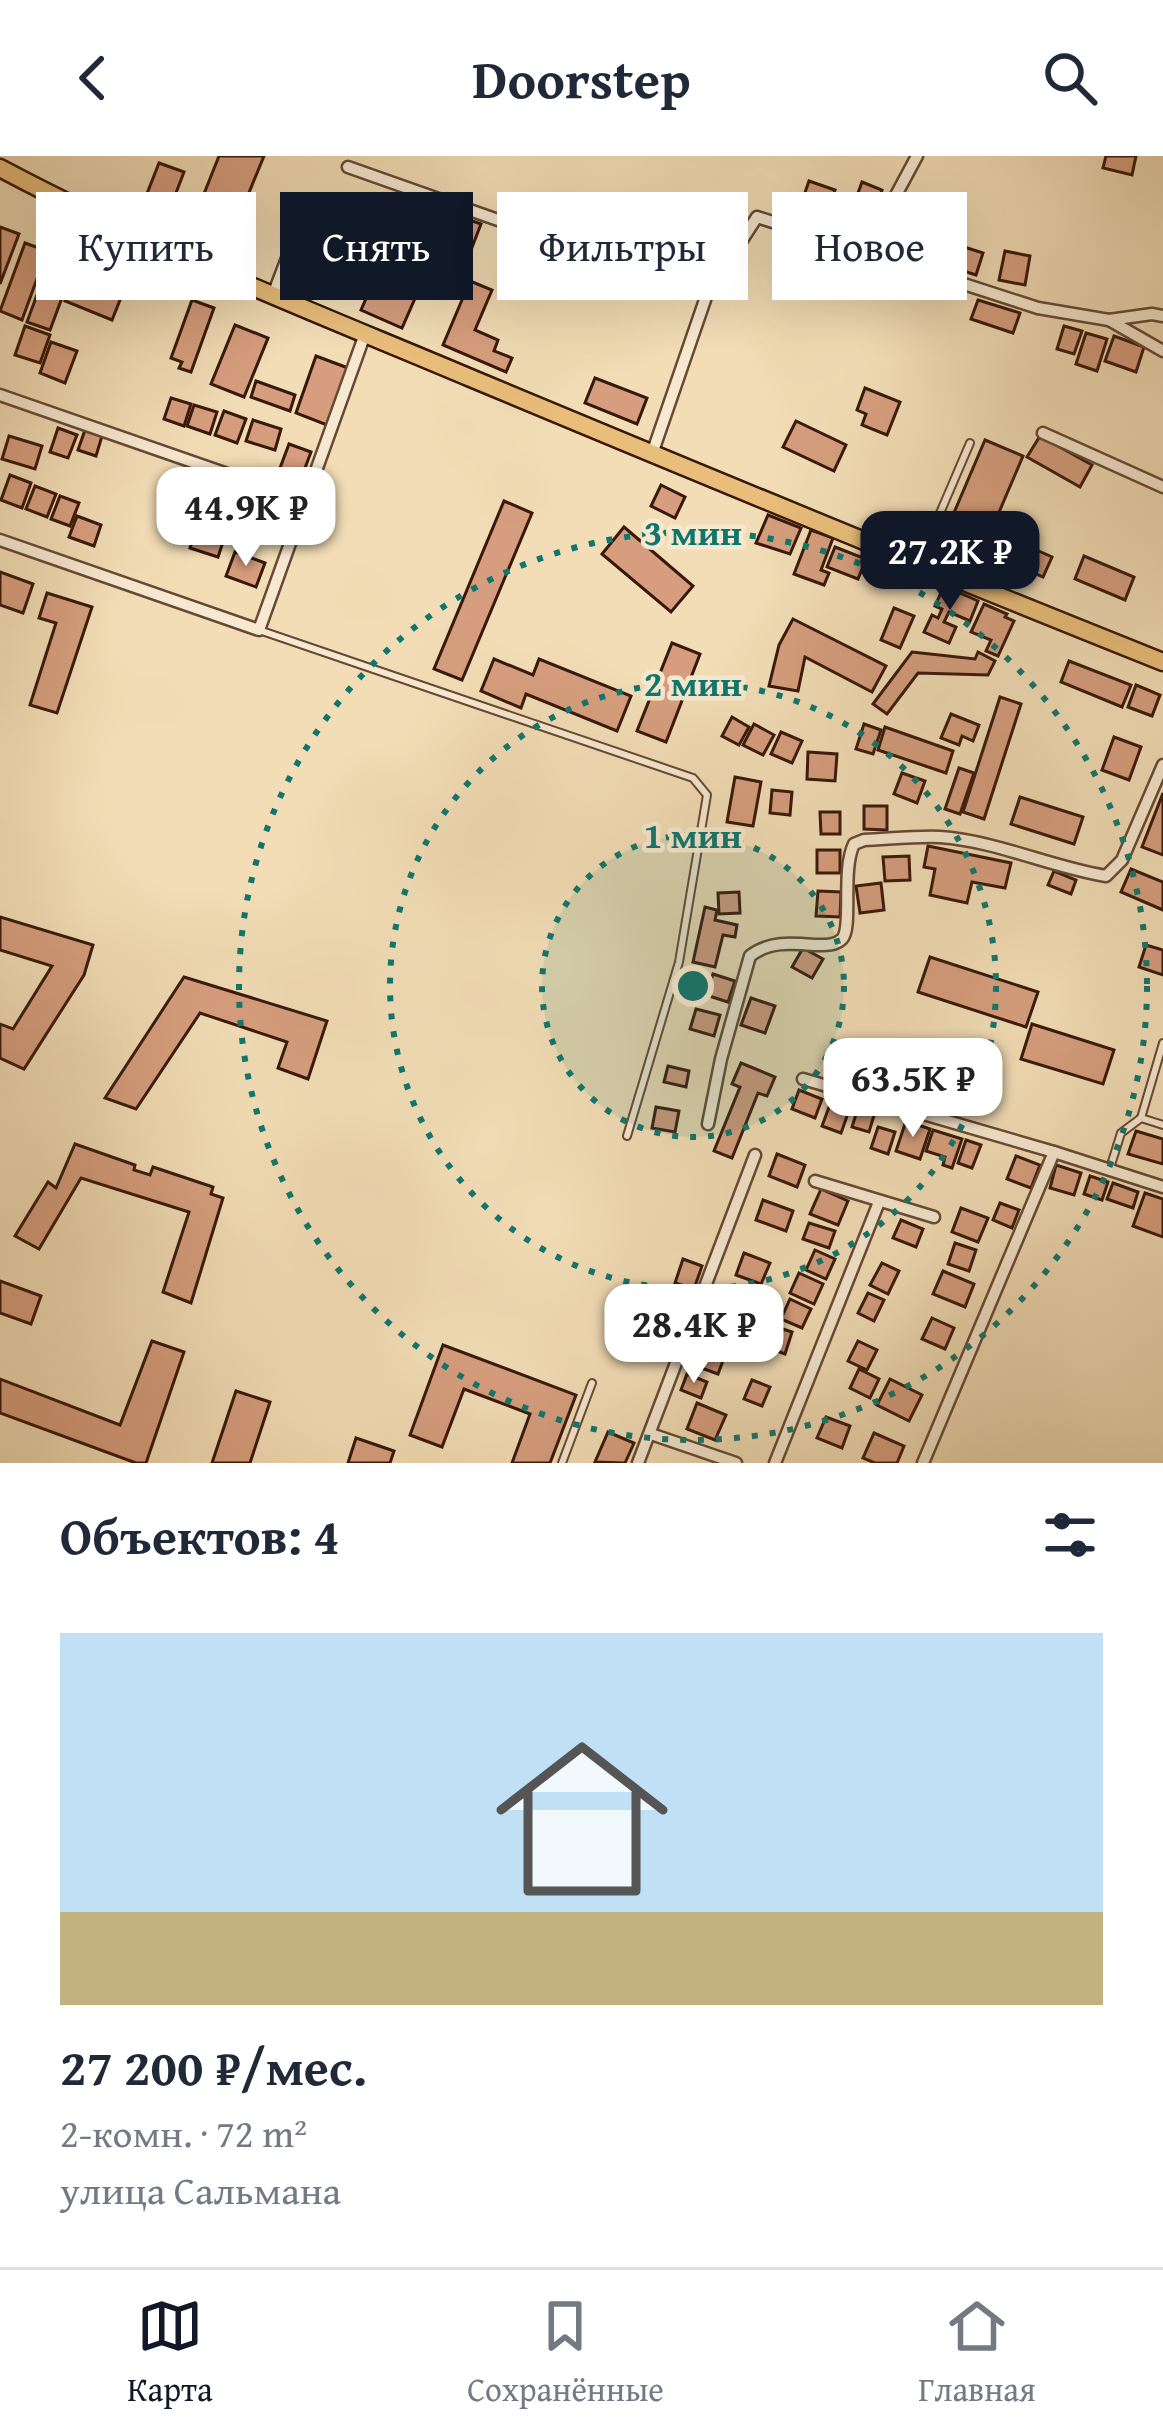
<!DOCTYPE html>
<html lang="ru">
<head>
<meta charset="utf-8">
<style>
  body { margin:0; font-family:"Gentium Book Plus",serif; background:#f6f6f7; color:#1f2937; height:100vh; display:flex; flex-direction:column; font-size:45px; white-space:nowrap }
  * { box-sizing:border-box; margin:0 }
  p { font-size:39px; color:#747a83 }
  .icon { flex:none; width:66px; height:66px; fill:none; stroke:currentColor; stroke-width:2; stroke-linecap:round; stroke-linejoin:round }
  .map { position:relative; height:1307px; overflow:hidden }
  .panel { display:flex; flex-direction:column; background:#fff; flex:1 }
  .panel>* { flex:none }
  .banner { position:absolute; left:36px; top:36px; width:1092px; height:108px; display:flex; gap:24px }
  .price { position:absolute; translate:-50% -102px; padding:0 27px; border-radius:24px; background:#fff; color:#222; font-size:39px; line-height:78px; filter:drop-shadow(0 3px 6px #0008) }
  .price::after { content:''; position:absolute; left:50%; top:72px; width:36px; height:27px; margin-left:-18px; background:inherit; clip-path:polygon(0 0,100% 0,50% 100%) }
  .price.on { background:#111827; color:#fff }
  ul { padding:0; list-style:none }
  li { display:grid; align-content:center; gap:24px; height:636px; padding:0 60px }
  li+li { border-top:3px solid #e0e1e3 }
  li span { display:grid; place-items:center; height:372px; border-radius:0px; color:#555 }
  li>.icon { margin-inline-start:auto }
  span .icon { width:216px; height:216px; fill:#fffc; stroke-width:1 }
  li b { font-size:51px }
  h2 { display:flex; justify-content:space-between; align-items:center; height:144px; padding:0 60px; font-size:51px }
  .chip { padding:0 42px; border-radius:0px; background:#fff; box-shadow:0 12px 48px #0002; font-size:42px; line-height:108px }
  .chip.on { background:#111827; color:#fff }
  header { display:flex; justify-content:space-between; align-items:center; height:156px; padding:0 60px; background:#fff; font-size:54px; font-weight:700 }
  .tabs { display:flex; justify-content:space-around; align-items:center; height:168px; border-top:3px solid #e0e1e3; background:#fff; font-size:33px; color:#747a83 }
  .tabs a { display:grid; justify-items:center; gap:6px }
  .tabs .on { color:#111827 }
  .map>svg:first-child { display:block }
  .building { fill:#d69e7e; stroke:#38180a; stroke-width:3 }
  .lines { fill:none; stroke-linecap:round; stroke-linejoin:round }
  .service-casing { stroke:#664935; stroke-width:10 }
  .minor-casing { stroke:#664935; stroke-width:15 }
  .primary-casing { stroke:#38180a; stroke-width:21 }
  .service { stroke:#f7e9d0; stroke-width:6 }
  .minor { stroke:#f7e9d0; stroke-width:10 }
  .primary { stroke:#e9be7b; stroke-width:16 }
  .ring { fill:none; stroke:#0f766e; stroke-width:6; stroke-dasharray:6 12 }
  .centre { fill:#0f766e; stroke:#f7e9d0; stroke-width:6 }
  .ring-label { font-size:36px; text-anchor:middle; font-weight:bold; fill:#0f766e; stroke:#f7e9d0; stroke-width:9; stroke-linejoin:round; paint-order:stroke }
</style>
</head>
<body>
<header><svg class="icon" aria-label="back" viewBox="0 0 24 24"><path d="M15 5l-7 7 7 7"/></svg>Doorstep<svg class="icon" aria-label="search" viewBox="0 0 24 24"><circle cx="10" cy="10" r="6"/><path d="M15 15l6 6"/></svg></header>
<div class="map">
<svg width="1163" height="1307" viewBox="0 0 1163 1307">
  <rect width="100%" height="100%" fill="#f2ddb6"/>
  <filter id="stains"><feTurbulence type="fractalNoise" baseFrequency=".00167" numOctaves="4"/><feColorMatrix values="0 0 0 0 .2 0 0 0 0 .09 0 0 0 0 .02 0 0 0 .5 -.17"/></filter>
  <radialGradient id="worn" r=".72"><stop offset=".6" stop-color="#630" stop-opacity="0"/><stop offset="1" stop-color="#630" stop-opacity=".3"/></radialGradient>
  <g class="building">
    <path d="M219,0H264L234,73L196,58Z"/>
    <path d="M1106,0H1136L1132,19L1103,12Z"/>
    <path d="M159,7L184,16L166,63L141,53Z"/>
    <path d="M809,25L835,34L826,60L800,51Z"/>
    <path d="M862,26L882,34L874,55L854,48Z"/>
    <path d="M461,61L481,68L471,94L451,86Z"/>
    <path d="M0,71L19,78L0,128Z"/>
    <path d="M918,77L942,84L936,105L912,98Z"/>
    <path d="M812,86L894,116L887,137L804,107Z"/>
    <path d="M25,87L47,95L22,164L0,155Z"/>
    <path d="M958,89L983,97L976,119L951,111Z"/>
    <path d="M53,95L76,104L50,174L27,166Z"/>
    <path d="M1005,95L1030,100L1025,129L999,124Z"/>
    <path d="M386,97L427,115L402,172L361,154Z"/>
    <path d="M81,105L128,124L112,164L65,145Z"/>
    <path d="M470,125L492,134L475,174L498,184L494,195L512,202L506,216L443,189Z"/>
    <path d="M192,144L214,152L191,216L179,212L182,206L171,202Z"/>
    <path d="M978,144L1020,157L1013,177L971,163Z"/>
    <path d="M235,169L268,182L244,241L211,228Z"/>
    <path d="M25,170L50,179L40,207L15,199Z"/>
    <path d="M1064,170L1082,175L1074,198L1057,193Z"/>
    <path d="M1086,177L1107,183L1097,215L1076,208Z"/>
    <path d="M1114,180L1144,191L1136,216L1105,205Z"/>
    <path d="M51,186L77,195L65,227L40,217Z"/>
    <path d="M316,200L348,212L327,269L296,257Z"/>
    <path d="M595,222L647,242L637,268L585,247Z"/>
    <path d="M256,225L295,239L290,255L251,241Z"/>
    <path d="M865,232L900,246L887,279L862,269L866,258L857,254Z"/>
    <path d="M171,242L191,248L184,270L164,263Z"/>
    <path d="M194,249L217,256L210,278L187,270Z"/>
    <path d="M224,255L246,263L237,287L215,279Z"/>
    <path d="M253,264L281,273L275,294L246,285Z"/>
    <path d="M796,265L846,289L834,315L783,291Z"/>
    <path d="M58,272L77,279L68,302L50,296Z"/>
    <path d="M85,274L102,280L96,300L78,294Z"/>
    <path d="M9,280L42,290L35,313L2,303Z"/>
    <path d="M1040,280L1092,309L1080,331L1027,301Z"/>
    <path d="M985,284L1023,300L991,375L953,359Z"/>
    <path d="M289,288L311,296L302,320L280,312Z"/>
    <path d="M10,319L31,327L22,352L1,344Z"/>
    <path d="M661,329L685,341L675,362L651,350Z"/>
    <path d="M35,330L56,338L47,361L26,353Z"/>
    <path d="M270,337L290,344L286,357L291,358L283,383L258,374Z"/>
    <path d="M60,340L79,347L70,370L51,363Z"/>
    <path d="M504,345L532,357L462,524L434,513Z"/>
    <path d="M202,359L229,368L218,401L190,392Z"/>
    <path d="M768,359L801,372L790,398L756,387Z"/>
    <path d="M77,360L101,369L94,390L69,381Z"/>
    <path d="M624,371L693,430L671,456L602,398Z"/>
    <path d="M811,374L833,382L821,414L829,417L824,429L794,418Z"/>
    <path d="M835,391L866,403L858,423L827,411Z"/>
    <path d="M1032,392L1052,401L1043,421L1023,412Z"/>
    <path d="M235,396L265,407L256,431L226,420Z"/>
    <path d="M1084,400L1134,421L1125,444L1075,423Z"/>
    <path d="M0,416L33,428L23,457L0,449Z"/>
    <path d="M944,430L978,445L970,465L949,456L944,466L956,471L949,487L924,476L932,459L938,462L942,453L935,450Z"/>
    <path d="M47,437L92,451L57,557L30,549L56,467L39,462Z"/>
    <path d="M984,448L1007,458L1005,461L1014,465L998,500L986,495L991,484L971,476Z"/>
    <path d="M894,452L914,460L900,492L881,484Z"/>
    <path d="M793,463L886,510L872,536L805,501L798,535L769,530L779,489Z"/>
    <path d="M672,487L700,498L666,586L637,575Z"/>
    <path d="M912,496L975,503L978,496L995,505L988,519L918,517L887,558L873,548Z"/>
    <path d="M494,503L533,519L539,503L631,540L617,575L526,538L521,552L481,535Z"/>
    <path d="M1069,505L1131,529L1122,551L1061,526Z"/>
    <path d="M1136,529L1160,539L1152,560L1128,551Z"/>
    <path d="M1000,541L1021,548L984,663L963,656Z"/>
    <path d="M951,558L979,569L973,585L962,580L959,589L941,582Z"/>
    <path d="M732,561L749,571L739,589L722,580Z"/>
    <path d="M754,568L774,579L763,599L743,589Z"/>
    <path d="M864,568L881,574L873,598L856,593Z"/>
    <path d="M885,571L953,595L946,617L878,594Z"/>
    <path d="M781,576L802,585L792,607L771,598Z"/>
    <path d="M1114,581L1141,591L1129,624L1102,614Z"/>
    <path d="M808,596L837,598L835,625L807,623Z"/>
    <path d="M959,612L974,617L960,658L945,653Z"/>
    <path d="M902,617L925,625L917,647L894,638Z"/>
    <path d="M735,621L761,626L753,670L727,666Z"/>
    <path d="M772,634L792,636L790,659L770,657Z"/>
    <path d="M1163,637V699L1142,691Z"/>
    <path d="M1020,641L1083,661L1074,688L1011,668Z"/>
    <path d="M864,650H887V674L864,673Z"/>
    <path d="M820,656H840V678H821Z"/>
    <path d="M928,690L1011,707L1005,732L972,726L967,747L930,739L935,713L924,711Z"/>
    <rect x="817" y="694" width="23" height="23"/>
    <path d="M909,700L910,724L885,725L883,701Z"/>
    <path d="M1131,713L1163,726V754L1121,736Z"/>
    <path d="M1054,715L1076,724L1071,738L1048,729Z"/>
    <path d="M881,727L884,754L860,757L856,730Z"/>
    <path d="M818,735L841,736L840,761L816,760Z"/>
    <path d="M739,736L740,757L719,758L718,737Z"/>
    <path d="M705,751L717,754L715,764L737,769L735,781L723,779L715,811L693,806Z"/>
    <path d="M0,761L93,789L84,819L24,913L0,902V868L13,873L52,810L0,794Z"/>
    <path d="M1146,789L1163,794V819L1139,811Z"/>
    <path d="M803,792L823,803L812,822L792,811Z"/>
    <path d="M930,801L1038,836L1026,871L918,836Z"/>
    <path d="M713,818L735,825L728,846L706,839Z"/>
    <path d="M184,821L327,865L308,923L278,912L287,886L200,857L136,953L105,942Z"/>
    <path d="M751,842L775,850L765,877L741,869Z"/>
    <path d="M696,853L720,859L714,880L690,873Z"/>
    <path d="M1032,868L1114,894L1103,928L1021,903Z"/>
    <path d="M741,907L775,921L767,940L758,937L732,1002L714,995L740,931L732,928Z"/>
    <path d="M668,910L689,915L686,931L664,926Z"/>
    <path d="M799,934L822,943L815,962L792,953Z"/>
    <path d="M832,943L851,949L841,977L822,970Z"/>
    <path d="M656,951L679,955L675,976L652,972Z"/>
    <path d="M858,952L875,956L869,976L852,971Z"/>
    <path d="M906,965L930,973L920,1003L896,995Z"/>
    <path d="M878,971L895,976L888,998L871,992Z"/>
    <path d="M933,974L962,983L952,1012L943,1009L945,1001L926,995Z"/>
    <path d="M1136,975L1163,983V1008L1128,998Z"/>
    <path d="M966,984L981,989L972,1012L958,1007Z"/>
    <path d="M75,988L135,1009L134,1014L150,1019L153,1011L213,1031L211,1038L223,1042L191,1147L163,1136L189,1056L81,1022L39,1093L15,1080L48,1026L56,1032Z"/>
    <path d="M777,998L805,1009L797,1031L769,1020Z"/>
    <path d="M1016,1000L1040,1009L1031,1032L1007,1023Z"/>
    <path d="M1056,1009L1081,1017L1074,1039L1050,1032Z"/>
    <path d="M1090,1020L1108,1026L1102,1044L1084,1038Z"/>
    <path d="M1113,1027L1138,1036L1133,1052L1107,1043Z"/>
    <path d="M821,1033L848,1045L838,1069L810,1058Z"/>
    <path d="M1145,1037L1163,1043V1081L1133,1070Z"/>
    <path d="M763,1044L793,1055L786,1075L756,1064Z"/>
    <path d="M1000,1047L1019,1054L1012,1072L993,1064Z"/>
    <path d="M961,1052L988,1062L978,1086L952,1076Z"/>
    <path d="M901,1064L923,1073L916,1091L893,1082Z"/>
    <path d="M809,1067L835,1075L829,1092L803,1083Z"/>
    <path d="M955,1087L976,1094L969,1115L948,1108Z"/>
    <path d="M815,1094L835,1103L826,1123L806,1114Z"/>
    <path d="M744,1097L770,1107L761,1128L736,1119Z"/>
    <path d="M683,1103L702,1110L694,1133L675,1127Z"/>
    <path d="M882,1107L899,1115L888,1138L870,1129Z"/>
    <path d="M943,1115L974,1128L965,1151L933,1138Z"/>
    <path d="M799,1117L823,1128L814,1148L790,1137Z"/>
    <path d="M0,1125L41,1140L31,1168L0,1157Z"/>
    <path d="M868,1137L884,1144L874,1165L858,1157Z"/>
    <path d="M790,1143L811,1153L802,1172L781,1163Z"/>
    <path d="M667,1148L687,1155L680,1176L660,1169Z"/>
    <path d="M932,1162L954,1172L945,1193L922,1183Z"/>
    <path d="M765,1167L792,1176L785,1198L758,1188Z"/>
    <path d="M152,1185L184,1196L146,1307H136L0,1257V1223L120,1269Z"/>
    <path d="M858,1185L877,1194L867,1214L848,1205Z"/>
    <path d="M443,1189L576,1239L550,1307H512L530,1258L464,1233L442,1291L410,1279Z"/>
    <path d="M701,1194L724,1202L718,1218L696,1210Z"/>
    <path d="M859,1213L879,1223L870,1242L850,1232Z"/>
    <path d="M687,1218L707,1226L701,1242L681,1234Z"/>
    <path d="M890,1223L922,1239L909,1265L877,1249Z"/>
    <path d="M752,1224L770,1231L762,1250L744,1243Z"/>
    <path d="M236,1235L270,1246L250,1307H212Z"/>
    <path d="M697,1247L726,1259L715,1284L687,1273Z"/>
    <path d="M826,1261L850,1270L842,1292L817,1282Z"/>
    <path d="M608,1276L634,1287L625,1307L595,1306Z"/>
    <path d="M874,1277L904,1290L897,1307H875L863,1302Z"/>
    <path d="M356,1282L394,1295L390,1307H348Z"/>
  </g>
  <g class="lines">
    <defs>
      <g id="service">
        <path d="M919,406L970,287"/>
        <path d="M259,474L693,622L707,639L679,806L627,980"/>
        <path d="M1141,962L1163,887"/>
        <path d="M1110,1012L1121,977L1141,962L1163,969"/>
        <path d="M562,1307L592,1227"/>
      </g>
      <g id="minor">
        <path d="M348,11L707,138"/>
        <path d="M865,97L917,0"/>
        <path d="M273,139L302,63"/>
        <path d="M1109,164L1163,195"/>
        <path d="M0,239L305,345"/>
        <path d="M1043,277L1163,331"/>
        <path d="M652,298L707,138L757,61L1038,152L1109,164L1152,158L1163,160"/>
        <path d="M0,384L259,474L365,178"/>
        <path d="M803,923L1054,996L1163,1031"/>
        <path d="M708,968L721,903L750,800C769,785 791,787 815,789C824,789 835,790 842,783C853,772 841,714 854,688L864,684C889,683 915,680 940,681C997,685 1050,711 1106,720L1122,704L1163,609"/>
        <path d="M815,1025L934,1061"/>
        <path d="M651,1278L736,1307"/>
        <path d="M638,1307L755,999"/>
        <path d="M775,1307L879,1046"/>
        <path d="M923,1307L1054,996"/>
      </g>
      <path id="primary" d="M0,12C152,93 314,156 473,223C703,319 932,414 1163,506"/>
    </defs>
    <use href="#service" class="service-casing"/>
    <use href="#minor" class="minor-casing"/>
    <use href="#primary" class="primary-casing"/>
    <use href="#service" class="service"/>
    <use href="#minor" class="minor"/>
    <use href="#primary" class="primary"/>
  </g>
  <circle cx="693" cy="830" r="151" fill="#0f766e" fill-opacity=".12"/>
  <g class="ring">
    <circle cx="693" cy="830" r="151"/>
    <circle cx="693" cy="830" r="303"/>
    <circle cx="693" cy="830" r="454"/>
  </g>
  <circle cx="693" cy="830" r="18" class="centre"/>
  <g class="ring-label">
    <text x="693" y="389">3 мин</text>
    <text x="693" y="540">2 мин</text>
    <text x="693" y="692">1 мин</text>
  </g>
  <rect width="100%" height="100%" filter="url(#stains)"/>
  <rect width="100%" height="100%" fill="url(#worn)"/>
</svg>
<b class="price" style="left:246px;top:413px">44.9K ₽</b>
<b class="price on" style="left:950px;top:457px">27.2K ₽</b>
<b class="price" style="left:913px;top:984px">63.5K ₽</b>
<b class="price" style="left:694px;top:1230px">28.4K ₽</b>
<div class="banner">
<a class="chip">Купить</a>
<a class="chip on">Снять</a>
<a class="chip">Фильтры</a>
<a class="chip">Новое</a>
</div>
</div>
<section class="panel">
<h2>Объектов: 4<svg class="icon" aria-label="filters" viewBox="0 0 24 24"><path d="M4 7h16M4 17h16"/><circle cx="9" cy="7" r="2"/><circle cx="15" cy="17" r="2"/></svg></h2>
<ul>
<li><span style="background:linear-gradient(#bfe0f5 75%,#c2b280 0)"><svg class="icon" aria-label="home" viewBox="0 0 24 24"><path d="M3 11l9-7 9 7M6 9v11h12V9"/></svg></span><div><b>27 200 ₽/мес.</b><p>2-комн. · 72 m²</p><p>улица Сальмана</p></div></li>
</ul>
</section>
<nav class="tabs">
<a class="on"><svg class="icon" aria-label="map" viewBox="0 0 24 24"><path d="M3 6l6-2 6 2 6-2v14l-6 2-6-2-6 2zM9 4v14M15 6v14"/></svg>Карта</a>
<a><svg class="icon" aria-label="saved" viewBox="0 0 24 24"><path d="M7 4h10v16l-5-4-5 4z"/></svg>Сохранённые</a>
<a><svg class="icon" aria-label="home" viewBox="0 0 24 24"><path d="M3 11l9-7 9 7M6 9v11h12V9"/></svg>Главная</a>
</nav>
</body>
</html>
